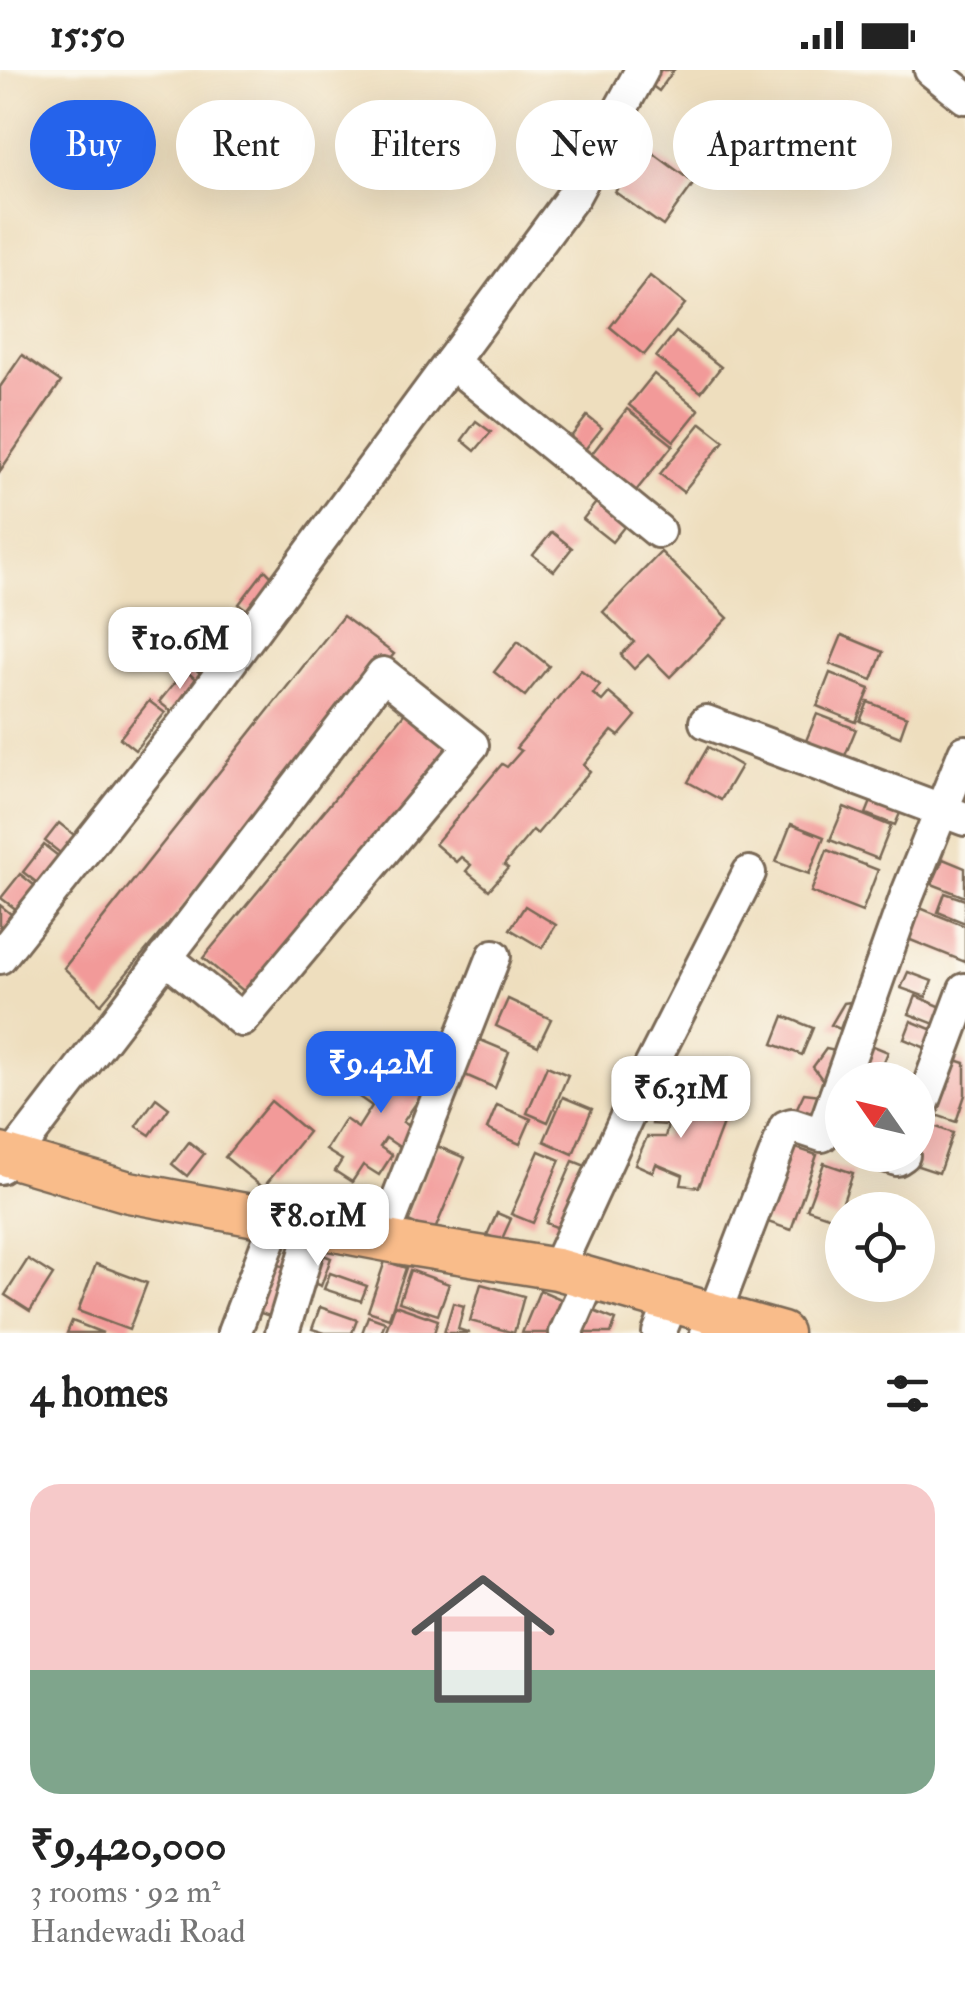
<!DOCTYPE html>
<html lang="en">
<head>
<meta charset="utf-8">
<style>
  body { margin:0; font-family:"IM FELL Double Pica",serif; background:#f6f6f6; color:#222; height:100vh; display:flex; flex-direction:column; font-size:38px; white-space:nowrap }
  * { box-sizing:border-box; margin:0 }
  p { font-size:32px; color:#767676 }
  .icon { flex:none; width:55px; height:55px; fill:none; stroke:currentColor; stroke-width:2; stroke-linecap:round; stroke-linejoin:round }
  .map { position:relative; height:1263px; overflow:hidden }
  .sheet { display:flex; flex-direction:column; background:#fff; flex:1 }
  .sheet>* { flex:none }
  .banner { position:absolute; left:30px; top:30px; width:905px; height:90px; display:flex; gap:20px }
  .needle { width:65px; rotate:304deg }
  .tools { position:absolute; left:825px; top:992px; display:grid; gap:20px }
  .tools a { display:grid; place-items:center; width:110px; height:110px; border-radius:50%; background:#fff; box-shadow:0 10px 40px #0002; font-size:50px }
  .price { position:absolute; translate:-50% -85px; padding:0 22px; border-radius:20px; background:#fff; color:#222; font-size:32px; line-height:65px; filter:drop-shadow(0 2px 5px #0008) }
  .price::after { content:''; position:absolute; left:50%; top:60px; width:30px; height:22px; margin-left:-15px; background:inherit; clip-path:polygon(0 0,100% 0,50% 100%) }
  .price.active { background:#2563eb; color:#fff }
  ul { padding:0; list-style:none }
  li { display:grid; align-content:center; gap:20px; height:530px; padding:0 30px }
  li+li { border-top:2px solid #e0e0e0 }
  li span { display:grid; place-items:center; height:310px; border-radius:30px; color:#555 }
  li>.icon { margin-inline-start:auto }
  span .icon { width:180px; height:180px; fill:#fffc; stroke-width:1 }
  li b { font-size:42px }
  h2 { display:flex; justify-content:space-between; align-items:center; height:120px; padding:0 30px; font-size:42px }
  .pill { padding:0 35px; border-radius:45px; background:#fff; box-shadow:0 10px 40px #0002; font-size:35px; line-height:90px }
  .pill.active { background:#2563eb; color:#fff }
  .status { display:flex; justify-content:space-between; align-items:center; height:70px; padding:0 50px; background:#fff; direction:ltr }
  .status svg { height:28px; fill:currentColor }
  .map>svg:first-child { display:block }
  .building { fill:#f29a99 }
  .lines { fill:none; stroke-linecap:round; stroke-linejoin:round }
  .minor-casing { stroke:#7a6956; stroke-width:38 }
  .major-casing { stroke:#7a6956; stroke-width:45 }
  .minor { stroke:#fff; stroke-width:32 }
  .major { stroke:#f9bc8a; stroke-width:40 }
</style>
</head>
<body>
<div class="status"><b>15:50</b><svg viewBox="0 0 49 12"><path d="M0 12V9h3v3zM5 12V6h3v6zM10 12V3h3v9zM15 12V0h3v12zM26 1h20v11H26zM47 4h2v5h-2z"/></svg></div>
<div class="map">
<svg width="965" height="1263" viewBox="0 0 965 1263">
  <rect width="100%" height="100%" fill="#fbf7ec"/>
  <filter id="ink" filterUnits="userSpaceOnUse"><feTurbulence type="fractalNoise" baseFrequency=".01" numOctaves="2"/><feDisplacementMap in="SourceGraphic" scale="20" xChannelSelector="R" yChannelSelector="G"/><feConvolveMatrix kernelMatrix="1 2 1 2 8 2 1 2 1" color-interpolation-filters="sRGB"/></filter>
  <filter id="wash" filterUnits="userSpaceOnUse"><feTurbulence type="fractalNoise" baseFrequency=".0048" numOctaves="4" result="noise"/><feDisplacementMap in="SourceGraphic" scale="40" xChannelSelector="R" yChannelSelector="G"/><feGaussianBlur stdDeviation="2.25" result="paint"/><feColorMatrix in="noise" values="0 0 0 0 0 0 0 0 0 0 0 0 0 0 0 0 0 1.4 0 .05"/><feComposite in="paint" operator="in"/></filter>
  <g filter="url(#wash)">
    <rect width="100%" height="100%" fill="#eedebe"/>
    <g id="blocks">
      <g class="building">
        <path d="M655,0H674L659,21L647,12Z"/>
        <path d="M646,78L694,113L663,156L615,122Z"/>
        <path d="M650,206L685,234L644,285L610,257Z"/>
        <path d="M676,262L721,297L701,322L656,287Z"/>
        <path d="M22,285L61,312L0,401V317Z"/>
        <path d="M654,304L699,340L674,371L629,335Z"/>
        <path d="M627,339L673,375L631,427L586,391Z"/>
        <path d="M587,346L602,358L579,387L564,376Z"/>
        <path d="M476,351L491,362L475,381L462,370Z"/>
        <path d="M701,353L724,371L683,422L660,404Z"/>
        <path d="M603,424L632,447L612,472L583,449Z"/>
        <path d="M552,462L572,478L554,501L533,485Z"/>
        <path d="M661,482L728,548L670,607L648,585L634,599L621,585L634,572L603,542Z"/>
        <path d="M265,500L278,513L253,544L239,534Z"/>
        <path d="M343,546L394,584L101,934L64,898Z"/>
        <path d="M223,553L237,565L204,606L190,595Z"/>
        <path d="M842,565L883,582L872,610L830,594Z"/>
        <path d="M518,571L549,596L525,626L494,602Z"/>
        <path d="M185,600L200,613L175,644L159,632Z"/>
        <path d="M581,600L600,615L593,624L602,631L609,623L636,646L619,666L612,661L584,695L590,701L537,764L533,760L504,795L508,798L489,820L466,801L471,795L461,787L456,792L435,774L502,694L507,697L521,681L516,678Z"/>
        <path d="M830,603L870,619L856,652L817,636Z"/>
        <path d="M149,631L165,643L135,680L120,668Z"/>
        <path d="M868,632L907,647L900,667L860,651Z"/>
        <path d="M413,633L465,676L256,931L203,888Z"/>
        <path d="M817,644L856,659L842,693L803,678Z"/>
        <path d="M708,677L741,696L721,730L688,712Z"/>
        <path d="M874,724L903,736L895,755L866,744Z"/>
        <path d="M844,737L891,756L878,789L830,770Z"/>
        <path d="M59,753L88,776L74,794L45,771Z"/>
        <path d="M791,754L824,767L809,804L776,792Z"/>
        <path d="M44,775L66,792L45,819L23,802Z"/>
        <path d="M827,780L878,800L862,842L811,822Z"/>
        <path d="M943,789L965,798V827L932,814Z"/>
        <path d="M20,804L39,819L21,843L1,828Z"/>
        <path d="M945,823L965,830V853L938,842Z"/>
        <path d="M0,835L18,850L0,873Z"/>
        <path d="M525,836L556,855L542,878L510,859Z"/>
        <path d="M915,836L965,856V892L903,867Z"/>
        <path d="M908,902L932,911L926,927L901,918Z"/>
        <path d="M916,926L944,938L937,955L909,944Z"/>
        <path d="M508,929L551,949L538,976L496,956Z"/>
        <path d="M850,932L840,959L831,955L844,933Z"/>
        <path d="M784,946L813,958L802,985L773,974Z"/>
        <path d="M911,951L940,963L933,981L904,969Z"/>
        <path d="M478,969L509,982L495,1018L463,1004Z"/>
        <path d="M394,973L414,986L402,1006L409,1009L424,1003L439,1009L424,1032L419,1029L403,1052L413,1058L401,1078L386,1068L380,1077L392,1085L379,1105L363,1095L352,1112L335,1101L342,1090L326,1080L345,1049L358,1058L372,1036L359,1027Z"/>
        <path d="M866,973L888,982L877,1009L855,1001Z"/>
        <path d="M826,979L840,982L827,1016L813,997Z"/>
        <path d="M943,986L965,993V1025L956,1052L924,1041Z"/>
        <path d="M547,996L568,1005L548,1052L527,1043Z"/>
        <path d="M659,1023L682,1029L681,1042L706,1051L709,1039L726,1046L699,1117L681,1115L683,1105L656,1094L653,1102L635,1094L647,1067H665L668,1055L652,1054Z"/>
        <path d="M804,1023L821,1025L809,1054L794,1044Z"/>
        <path d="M563,1027L592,1039L573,1084L544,1071Z"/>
        <path d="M156,1028L169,1038L150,1065L136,1056Z"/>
        <path d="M271,1031L308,1062L263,1118L225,1087Z"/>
        <path d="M497,1035L531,1049L520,1074L487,1059Z"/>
        <path d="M923,1052L953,1063L939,1103L909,1093L918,1085V1069Z"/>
        <path d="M189,1072L204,1084L187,1106L172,1094Z"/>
        <path d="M784,1074L817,1085L791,1160L759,1149Z"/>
        <path d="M437,1076L465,1088L434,1162L406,1150Z"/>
        <path d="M539,1081L560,1090L533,1153L511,1144Z"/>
        <path d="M573,1091L588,1097L561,1159L546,1153Z"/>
        <path d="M824,1093L853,1103L837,1149L807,1139Z"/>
        <path d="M497,1143L511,1149L501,1171L487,1165Z"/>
        <path d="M316,1182L331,1188L321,1216L306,1210Z"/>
        <path d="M28,1189L53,1205L30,1241L5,1225Z"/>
        <path d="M269,1191L295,1201L278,1249L252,1240Z"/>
        <path d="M385,1191L406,1198L389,1248L368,1241Z"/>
        <path d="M96,1194L147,1213L129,1260L78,1241Z"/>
        <path d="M410,1200L449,1214L438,1245L399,1232Z"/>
        <path d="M330,1203L367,1216L361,1231L324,1219Z"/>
        <path d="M481,1214L524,1226L514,1263L470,1251Z"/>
        <path d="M540,1220L572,1234L560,1263H522Z"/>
        <path d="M453,1233L464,1236L458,1259L470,1263H444Z"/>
        <path d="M395,1235L438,1250L434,1263H385Z"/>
        <path d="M320,1237L357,1250L352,1263H325L312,1259Z"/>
        <path d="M586,1238L616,1250L611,1263H575Z"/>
        <path d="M368,1246L385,1252L381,1263H362Z"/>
        <path d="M72,1251L103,1263H67Z"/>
      </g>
    </g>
  </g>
  <g filter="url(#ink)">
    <use href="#blocks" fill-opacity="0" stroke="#7a6956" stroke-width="2.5"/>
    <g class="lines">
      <defs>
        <g id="minor">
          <path d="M931,0L965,27"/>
          <path d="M451,292L658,461"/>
          <path d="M706,652L965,749"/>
          <path d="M0,887L188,649L574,125L642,0"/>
          <path d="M918,1046L965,920"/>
          <path d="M885,1085L897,1089L903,1085"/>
          <path d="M0,1097L12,1088L383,604L472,675L242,950L165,887"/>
          <path d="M382,1170L494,886"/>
          <path d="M557,1199L643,1012L749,803"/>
          <path d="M234,1263L277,1150"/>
          <path d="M282,1263L314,1157"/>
          <path d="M566,1263L590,1208"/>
          <path d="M659,1263L672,1231"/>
          <path d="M707,1263L786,1057L792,1055L822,1065L906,828L965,682"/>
        </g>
        <path id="major" d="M0,1084L129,1122L398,1173L557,1199L782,1263"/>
      </defs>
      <use href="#minor" class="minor-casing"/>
      <use href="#major" class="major-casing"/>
      <use href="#minor" class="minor"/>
      <use href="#major" class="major"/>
    </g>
  </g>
</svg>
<div class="tools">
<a><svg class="needle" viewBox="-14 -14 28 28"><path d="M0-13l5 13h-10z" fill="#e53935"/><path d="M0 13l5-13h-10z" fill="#767676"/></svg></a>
<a><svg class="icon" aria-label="locate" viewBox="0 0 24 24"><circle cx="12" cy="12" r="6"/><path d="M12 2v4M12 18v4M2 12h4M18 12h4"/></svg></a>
</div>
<b class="price" style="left:180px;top:622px">₹10.6M</b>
<b class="price active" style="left:381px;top:1046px">₹9.42M</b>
<b class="price" style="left:681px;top:1071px">₹6.31M</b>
<b class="price" style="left:318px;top:1199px">₹8.01M</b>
<div class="banner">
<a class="pill active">Buy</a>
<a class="pill">Rent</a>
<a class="pill">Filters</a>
<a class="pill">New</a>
<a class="pill">Apartment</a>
</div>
</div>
<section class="sheet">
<h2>4 homes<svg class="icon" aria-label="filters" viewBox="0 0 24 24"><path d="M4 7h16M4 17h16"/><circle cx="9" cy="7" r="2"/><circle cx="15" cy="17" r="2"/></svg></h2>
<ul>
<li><span style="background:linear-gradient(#f6c9c9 60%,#7fa58c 0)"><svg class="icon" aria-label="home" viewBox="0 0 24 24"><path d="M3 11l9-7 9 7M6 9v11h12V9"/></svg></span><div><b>₹9,420,000</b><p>3 rooms · 92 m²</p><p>Handewadi Road</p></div></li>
</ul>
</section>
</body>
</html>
